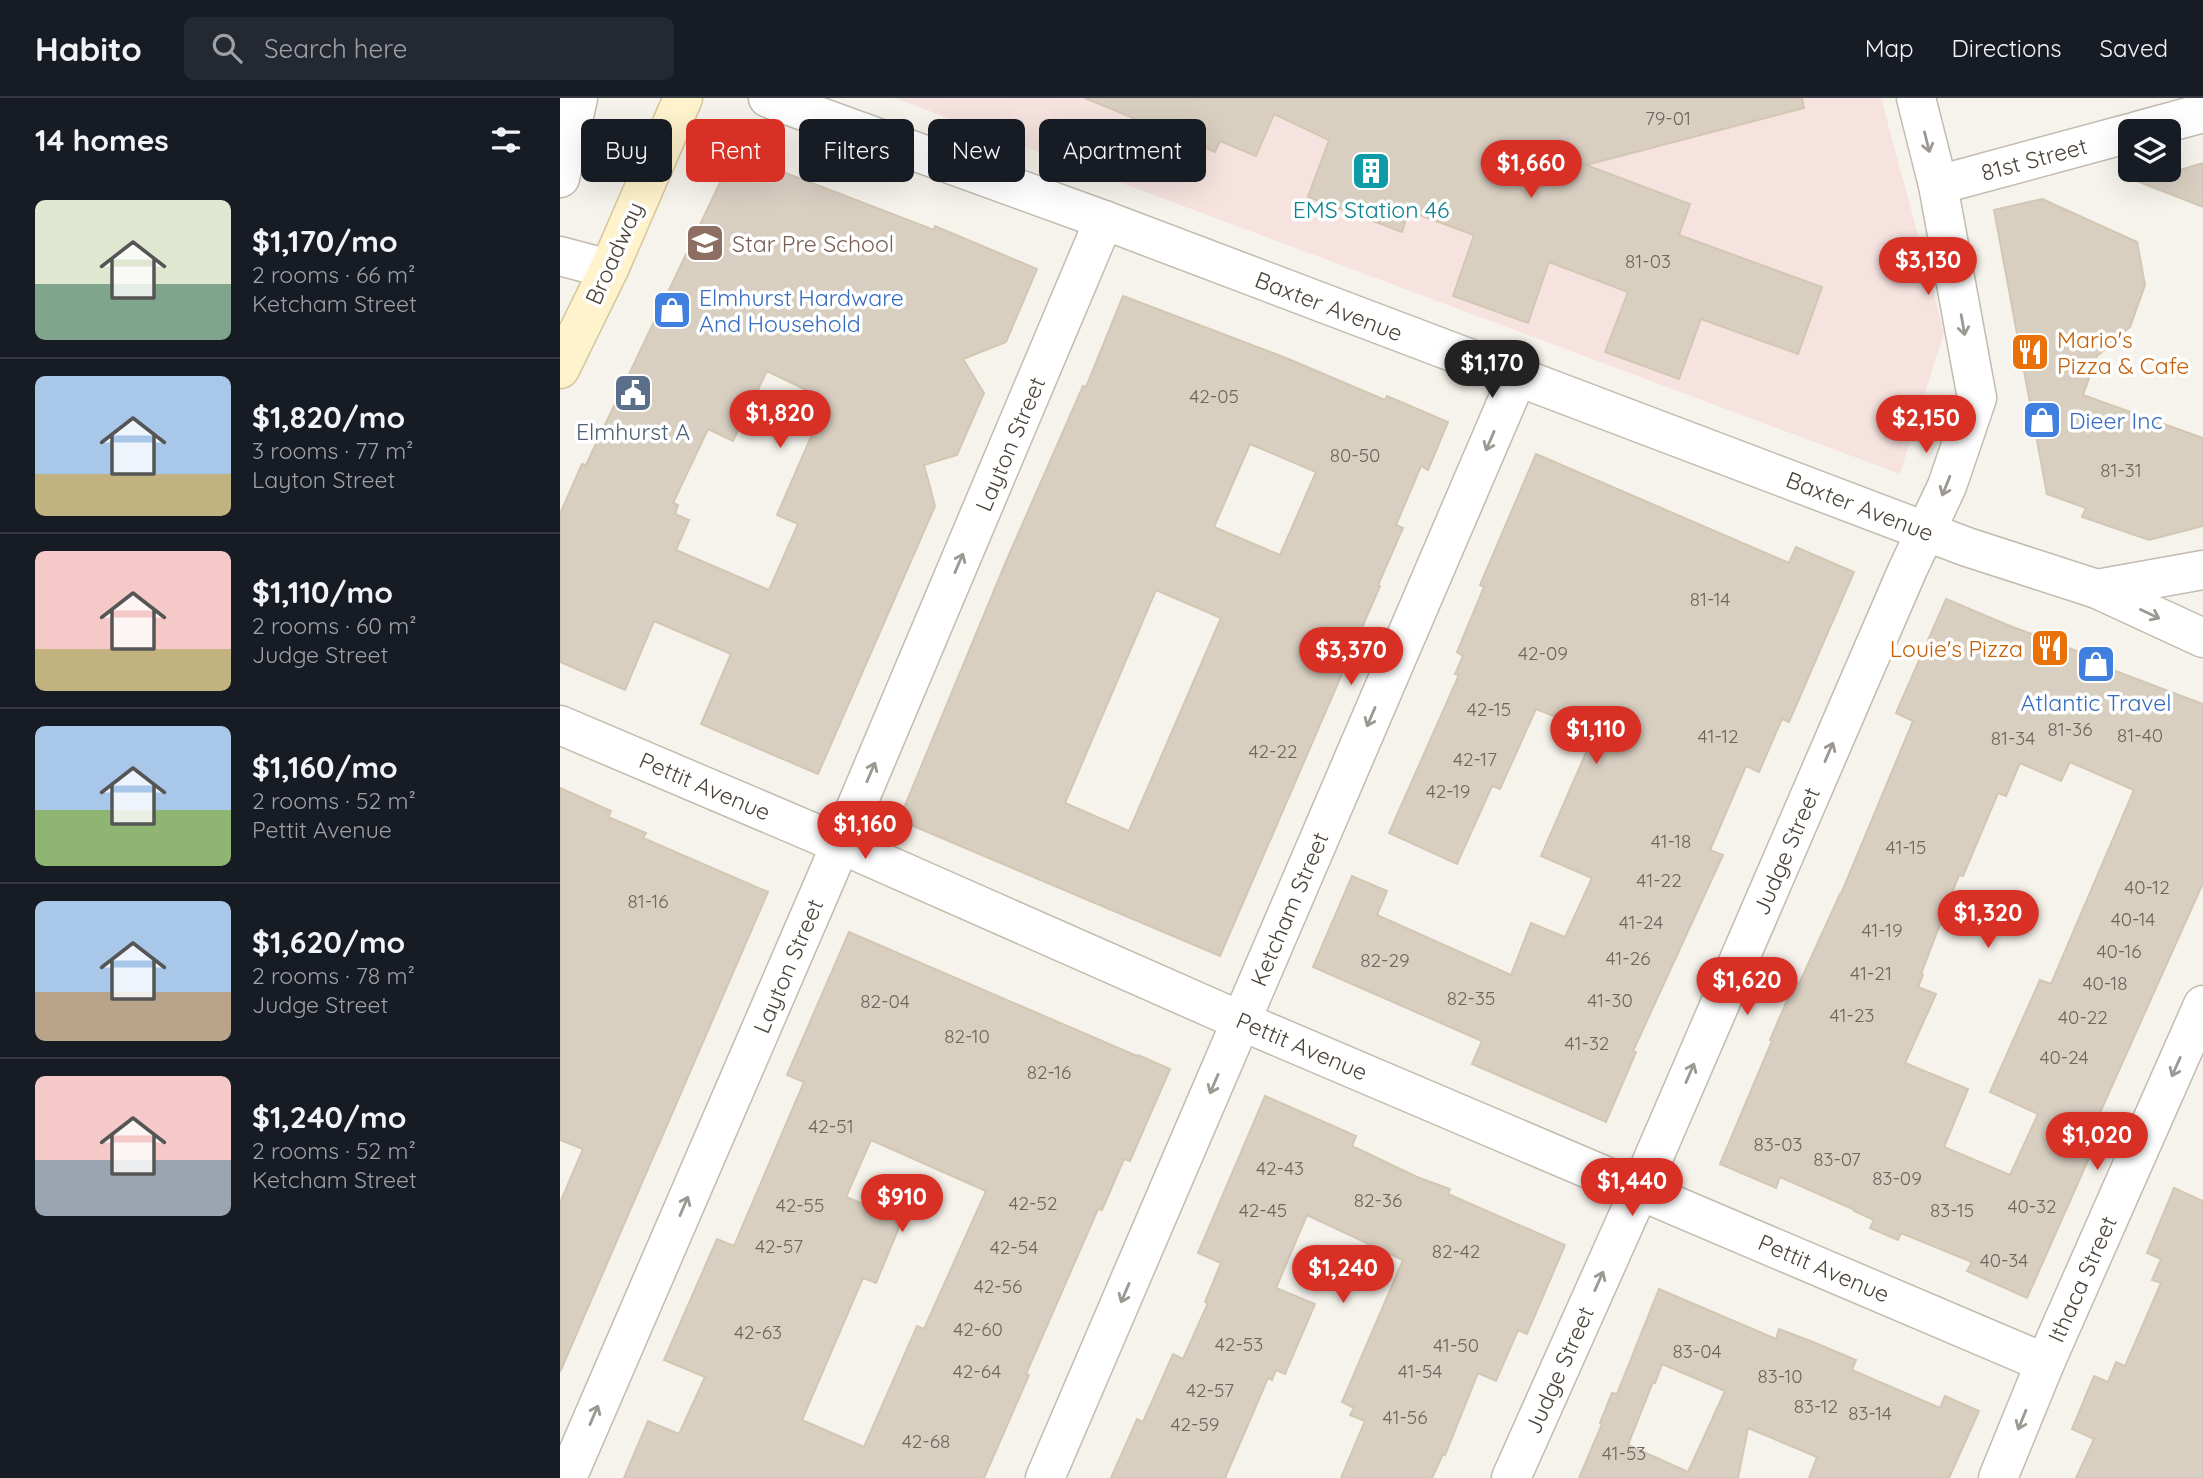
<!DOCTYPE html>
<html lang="en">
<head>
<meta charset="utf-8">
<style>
  body { margin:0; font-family:Quicksand,sans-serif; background:#242831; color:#f1f3f6; height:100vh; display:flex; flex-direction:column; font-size:26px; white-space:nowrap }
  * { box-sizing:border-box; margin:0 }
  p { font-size:23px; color:#9ea1a6 }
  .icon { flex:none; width:38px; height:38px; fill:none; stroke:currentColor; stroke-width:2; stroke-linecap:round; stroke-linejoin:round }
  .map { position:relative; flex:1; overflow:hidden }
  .panel { display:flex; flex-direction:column; background:#171b24; width:560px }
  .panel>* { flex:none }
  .guide { position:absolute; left:21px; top:21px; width:665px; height:63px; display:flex; gap:14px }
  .fabs { position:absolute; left:1558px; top:21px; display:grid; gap:14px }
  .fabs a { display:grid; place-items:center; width:63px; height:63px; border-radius:10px; background:#171b24; box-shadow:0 7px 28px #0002; font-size:35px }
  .price { position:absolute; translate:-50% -60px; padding:0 16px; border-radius:24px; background:#d93025; color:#fff; font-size:23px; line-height:46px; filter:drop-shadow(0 2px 4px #0008) }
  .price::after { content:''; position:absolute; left:50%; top:42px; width:21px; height:16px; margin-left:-10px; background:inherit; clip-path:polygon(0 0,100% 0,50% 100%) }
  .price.current { background:#222; color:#fff }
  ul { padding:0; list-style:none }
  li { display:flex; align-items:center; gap:21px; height:175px; padding:0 35px }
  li+li { border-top:2px solid #363941 }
  li span { display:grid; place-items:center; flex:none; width:196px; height:140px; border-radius:10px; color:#555 }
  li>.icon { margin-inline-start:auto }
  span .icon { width:84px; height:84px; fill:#fffc; stroke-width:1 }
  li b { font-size:30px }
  h2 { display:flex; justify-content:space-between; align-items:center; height:84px; padding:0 35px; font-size:30px }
  .chip { padding:0 24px; border-radius:10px; background:#171b24; box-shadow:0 7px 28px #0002; font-size:24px; line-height:63px }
  .chip.current { background:#d93025; color:#fff }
  header { display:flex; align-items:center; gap:42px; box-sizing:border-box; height:98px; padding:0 35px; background:#171b24; border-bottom:2px solid #363941 }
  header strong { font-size:33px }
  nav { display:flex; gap:38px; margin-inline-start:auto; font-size:24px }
  .search { width:490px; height:63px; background:#242831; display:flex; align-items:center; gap:18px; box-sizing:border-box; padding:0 24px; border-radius:10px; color:#9ea1a6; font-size:26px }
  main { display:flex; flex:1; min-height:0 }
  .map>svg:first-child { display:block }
  .medical { fill:#f6e3e0 }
  .building { fill:#d8cfc1; stroke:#d3c7b4; stroke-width:2; fill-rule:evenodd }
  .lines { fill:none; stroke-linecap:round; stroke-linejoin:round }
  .minor-casing { stroke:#c2bbae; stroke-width:41 }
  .tertiary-casing { stroke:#c2bbae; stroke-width:41 }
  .secondary-casing { stroke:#d6c79b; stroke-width:41 }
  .minor { stroke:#fff; stroke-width:38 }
  .tertiary { stroke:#fff; stroke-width:38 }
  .secondary { stroke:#fff3cd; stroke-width:38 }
  .oneway { stroke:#9c9892 }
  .labels { text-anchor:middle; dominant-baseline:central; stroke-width:7; stroke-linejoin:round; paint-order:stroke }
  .number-label { font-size:19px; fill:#6e675b }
  .street-label { font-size:23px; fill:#4b4439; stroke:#fff }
  .culture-label { font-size:23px; fill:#0d838f; stroke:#fff }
  .education-label { font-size:23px; fill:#785e54; stroke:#fff; text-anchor:start }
  .shop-label { font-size:23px; fill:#366cbe; stroke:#fff; text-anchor:start }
  .food-label { font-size:23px; fill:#c56008; stroke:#fff; text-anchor:start }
  .service-label { font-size:23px; fill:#4e5e75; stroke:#fff }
</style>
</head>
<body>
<header>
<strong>Habito</strong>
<div class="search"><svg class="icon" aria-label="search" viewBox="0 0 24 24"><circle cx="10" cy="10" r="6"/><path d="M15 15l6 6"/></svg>Search here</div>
<nav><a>Map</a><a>Directions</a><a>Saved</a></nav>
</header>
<main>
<section class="panel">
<h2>14 homes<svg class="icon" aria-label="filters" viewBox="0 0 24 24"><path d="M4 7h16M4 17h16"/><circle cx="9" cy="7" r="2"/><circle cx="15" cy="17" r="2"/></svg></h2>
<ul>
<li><span style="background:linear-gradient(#dfe7d0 60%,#7fa58c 0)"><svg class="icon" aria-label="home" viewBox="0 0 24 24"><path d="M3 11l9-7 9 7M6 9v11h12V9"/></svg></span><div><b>$1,170/mo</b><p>2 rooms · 66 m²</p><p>Ketcham Street</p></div></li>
<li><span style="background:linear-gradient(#a9c7e8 70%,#c2b280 0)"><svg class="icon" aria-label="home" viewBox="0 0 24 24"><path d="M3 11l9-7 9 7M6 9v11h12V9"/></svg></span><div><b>$1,820/mo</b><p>3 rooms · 77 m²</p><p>Layton Street</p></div></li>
<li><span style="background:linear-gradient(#f6c9c9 70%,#c2b280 0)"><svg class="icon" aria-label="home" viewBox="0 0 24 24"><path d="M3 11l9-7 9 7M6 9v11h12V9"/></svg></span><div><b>$1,110/mo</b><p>2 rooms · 60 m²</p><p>Judge Street</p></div></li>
<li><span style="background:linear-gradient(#a9c7e8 60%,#8fb573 0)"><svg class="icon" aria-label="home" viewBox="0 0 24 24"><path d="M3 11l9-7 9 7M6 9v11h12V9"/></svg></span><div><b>$1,160/mo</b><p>2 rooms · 52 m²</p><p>Pettit Avenue</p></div></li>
<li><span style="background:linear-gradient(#a9c7e8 65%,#b9a48a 0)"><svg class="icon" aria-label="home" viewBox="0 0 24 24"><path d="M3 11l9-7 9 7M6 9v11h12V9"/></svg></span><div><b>$1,620/mo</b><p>2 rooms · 78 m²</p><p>Judge Street</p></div></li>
<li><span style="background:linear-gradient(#f6c9c9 60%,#9aa5b1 0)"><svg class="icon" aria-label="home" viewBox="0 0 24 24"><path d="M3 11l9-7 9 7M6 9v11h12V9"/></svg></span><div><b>$1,240/mo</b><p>2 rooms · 52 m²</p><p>Ketcham Street</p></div></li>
</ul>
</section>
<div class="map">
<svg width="1643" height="1380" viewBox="0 0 1643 1380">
  <rect width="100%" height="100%" fill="#f6f3ec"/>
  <path class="medical" d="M334,0H1321L1384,234L1340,376Z"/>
  <g class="building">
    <path d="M525,0H1242L1244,10L1026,67L1130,106L1119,137L1262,189L1238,256L1141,221L1119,281L1045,254L1068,194L989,164L968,225L893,198L914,137L849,113L842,134L748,99L769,42L714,16L696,58L660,43L655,54Z"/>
    <path d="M174,55L374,132L375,128L477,171L446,244L403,261L424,295L397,357L364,367L375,408L258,676L141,626L171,556L94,523L65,592L0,564V416L22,366L26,367ZM207,273L267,302L217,417L238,426L209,492L116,452L129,422L115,416L118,407L113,405L148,331L173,343Z"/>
    <path d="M1643,65V109L1579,84Z"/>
    <path d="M1482,101L1577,144L1585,187L1570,229L1537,258L1523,297L1643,340V428L1589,442L1522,419L1526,410L1487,396L1434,112Z"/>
    <path d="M563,198L726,260L825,302L827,298L888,324L868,372L861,368L836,427L843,430L818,487L820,488L660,858L339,722L445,466L523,288L526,289ZM690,346L756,374L720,457L654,429ZM596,492L661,520L569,733L505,705Z"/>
    <path d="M976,356L1229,465L1236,449L1294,474L1229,624L1222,621L1199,674L1186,668L1150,752L1163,757L1073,953L1076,954L1046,1024L912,966L922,943L753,869L792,778L827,793L817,817L951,877L971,825L1005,839L1032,780L981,758L1035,634L976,611L940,691L932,688L897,766L829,735L899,577L895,576L903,558L897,554L924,489L920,487Z"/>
    <path d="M1386,501L1450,528L1552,566L1550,571L1643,606V785L1521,1057L1529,1060L1467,1200L1407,1173L1412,1164L1341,1135L1338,1142L1310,1130L1314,1122L1294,1113L1295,1112L1220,1079L1216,1090L1160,1066L1212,943L1210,942L1235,884L1239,886L1280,796H1281L1353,623L1336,615ZM1510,664L1574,692L1491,886L1480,882L1430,994L1478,1016L1450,1077L1384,1049L1408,991L1345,965L1376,896L1358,889L1363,877L1361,876L1399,777L1403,778L1438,695L1446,698L1460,665L1501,683Z"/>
    <path d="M0,690L51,713L48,719L86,735L83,740L208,794L0,1274V1105L23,1051L0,1042Z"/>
    <path d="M289,834L577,958L578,957L610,971L570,1063L564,1061L542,1112L538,1111L466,1276L469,1277L424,1380H64L88,1323L119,1336L145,1279L104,1262L157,1141L174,1148L244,984L227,977ZM311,1042L426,1093L364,1231L357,1228L304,1349L242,1322L303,1180L316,1185L342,1122L286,1099Z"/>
    <path d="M705,998L796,1038L792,1048L857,1079L890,1091L888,1096L1005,1147L967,1236L958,1232L936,1283L918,1275L885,1357L883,1356L872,1380H781L805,1323L790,1317L794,1310L782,1304L843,1162L747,1117L716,1190L755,1206L725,1276L716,1272L712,1282L708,1280L665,1380H551L577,1321L583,1324L613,1256L623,1261L648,1205L645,1204L661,1165L638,1155Z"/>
    <path d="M1614,1090L1643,1103V1380H1516L1534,1341L1512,1331L1534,1278L1548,1284L1556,1264L1565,1268L1601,1185L1592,1182L1601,1161L1587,1155Z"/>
    <path d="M1099,1191L1216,1241L1219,1231L1253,1244L1296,1262L1292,1272L1380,1310L1385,1298L1419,1313L1389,1380H1249L1257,1359L1188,1330L1178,1380H1019L1042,1326L1040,1325L1052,1295L1057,1296ZM1102,1266L1165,1293L1128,1374L1068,1347L1093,1284L1095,1285Z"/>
  </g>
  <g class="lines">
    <defs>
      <g id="minor">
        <path d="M0,158L49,171"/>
        <path d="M0,627L280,746L681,923L1485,1265"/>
        <path d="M7,1380L267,778L544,122"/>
        <path d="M485,1380L957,280"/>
        <path d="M951,1380L1080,1091L1347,473L1387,388L1417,300L1378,87L1356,0"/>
        <path d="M1438,1380L1485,1265L1643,907"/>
      </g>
      <g id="tertiary">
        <path d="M208,0L544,122L1407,449L1537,491L1643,540"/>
        <path d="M1577,33L1643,15"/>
        <path d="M0,80L18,0"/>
        <path d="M1378,87L1570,35"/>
        <path d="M1537,491L1643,472"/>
      </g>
      <path id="secondary" d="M0,271L49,171L123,0"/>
    </defs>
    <use href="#minor" class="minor-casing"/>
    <use href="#tertiary" class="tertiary-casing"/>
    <use href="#secondary" class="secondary-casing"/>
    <use href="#minor" class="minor"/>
    <use href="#tertiary" class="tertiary"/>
    <use href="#secondary" class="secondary"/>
  </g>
  <defs><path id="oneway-shaft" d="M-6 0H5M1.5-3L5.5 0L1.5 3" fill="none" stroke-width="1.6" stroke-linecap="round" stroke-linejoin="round" transform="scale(1.75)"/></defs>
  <g class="oneway">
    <use href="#oneway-shaft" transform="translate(1367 44) rotate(76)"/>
    <use href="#oneway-shaft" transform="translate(1403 227) rotate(80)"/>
    <use href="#oneway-shaft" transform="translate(930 343) rotate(113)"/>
    <use href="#oneway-shaft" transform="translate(1386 388) rotate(112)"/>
    <use href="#oneway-shaft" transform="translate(399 465) rotate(-67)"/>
    <use href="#oneway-shaft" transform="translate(1590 516) rotate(25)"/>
    <use href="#oneway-shaft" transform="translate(811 619) rotate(113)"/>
    <use href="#oneway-shaft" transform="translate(1269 654) rotate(-67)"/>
    <use href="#oneway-shaft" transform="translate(311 674) rotate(-67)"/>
    <use href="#oneway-shaft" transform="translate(1616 969) rotate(114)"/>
    <use href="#oneway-shaft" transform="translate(1130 975) rotate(-67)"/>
    <use href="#oneway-shaft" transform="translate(654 986) rotate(113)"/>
    <use href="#oneway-shaft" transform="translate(124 1108) rotate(-67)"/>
    <use href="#oneway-shaft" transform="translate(1039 1183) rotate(-66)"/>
    <use href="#oneway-shaft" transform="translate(565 1195) rotate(113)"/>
    <use href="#oneway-shaft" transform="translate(34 1317) rotate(-67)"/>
    <use href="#oneway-shaft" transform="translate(1462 1322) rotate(112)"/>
  </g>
  <defs>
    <symbol id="building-square" viewBox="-11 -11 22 22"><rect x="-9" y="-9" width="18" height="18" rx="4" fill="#0f9aa8" stroke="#fff"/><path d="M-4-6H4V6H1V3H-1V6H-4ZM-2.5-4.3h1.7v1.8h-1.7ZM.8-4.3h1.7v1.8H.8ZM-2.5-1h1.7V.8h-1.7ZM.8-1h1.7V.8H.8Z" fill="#fff"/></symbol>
    <symbol id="school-square" viewBox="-11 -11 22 22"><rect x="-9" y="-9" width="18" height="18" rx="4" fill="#8d6e63" stroke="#fff"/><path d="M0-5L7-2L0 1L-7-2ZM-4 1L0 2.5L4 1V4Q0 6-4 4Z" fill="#fff"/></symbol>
    <symbol id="shop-square" viewBox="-11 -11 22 22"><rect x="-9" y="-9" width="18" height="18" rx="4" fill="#3f7fe0" stroke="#fff"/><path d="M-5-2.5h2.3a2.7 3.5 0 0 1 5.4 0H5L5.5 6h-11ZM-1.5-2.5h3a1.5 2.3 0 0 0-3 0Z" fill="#fff"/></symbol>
    <symbol id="restaurant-square" viewBox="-11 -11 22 22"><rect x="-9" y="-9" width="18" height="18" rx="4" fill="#e8710a" stroke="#fff"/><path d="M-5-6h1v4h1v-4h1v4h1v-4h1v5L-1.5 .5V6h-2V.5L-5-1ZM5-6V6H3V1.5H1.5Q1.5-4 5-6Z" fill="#fff"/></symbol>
    <symbol id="civic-square" viewBox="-11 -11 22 22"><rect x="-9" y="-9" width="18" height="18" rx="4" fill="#5c6f8a" stroke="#fff"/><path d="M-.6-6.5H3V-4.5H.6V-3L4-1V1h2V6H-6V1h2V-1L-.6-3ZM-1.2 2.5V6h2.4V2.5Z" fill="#fff"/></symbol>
  </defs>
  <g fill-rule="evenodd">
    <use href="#building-square" x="789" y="51" width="44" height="44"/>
    <use href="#school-square" x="123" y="123" width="44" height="44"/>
    <use href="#shop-square" x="90" y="190" width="44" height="44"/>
    <use href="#restaurant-square" x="1448" y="232" width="44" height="44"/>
    <use href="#civic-square" x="51" y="273" width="44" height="44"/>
    <use href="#shop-square" x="1460" y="300" width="44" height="44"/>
    <use href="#restaurant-square" x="1468" y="528" width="44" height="44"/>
    <use href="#shop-square" x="1514" y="544" width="44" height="44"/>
  </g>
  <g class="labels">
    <g class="number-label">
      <text x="1108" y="20">79-01</text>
      <text x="1088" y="163">81-03</text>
      <text x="654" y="298">42-05</text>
      <text x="795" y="357">80-50</text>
      <text x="1561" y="372">81-31</text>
      <text x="1150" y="501">81-14</text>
      <text x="983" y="555">42-09</text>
      <text x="929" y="611">42-15</text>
      <text x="1510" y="631">81-36</text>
      <text x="1580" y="637">81-40</text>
      <text x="1158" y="638">41-12</text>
      <text x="1453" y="640">81-34</text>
      <text x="713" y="653">42-22</text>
      <text x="915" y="661">42-17</text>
      <text x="888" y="693">42-19</text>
      <text x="1111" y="743">41-18</text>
      <text x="1346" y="749">41-15</text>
      <text x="1099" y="782">41-22</text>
      <text x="1587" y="789">40-12</text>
      <text x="88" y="803">81-16</text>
      <text x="1573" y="821">40-14</text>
      <text x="1081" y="824">41-24</text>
      <text x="1322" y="832">41-19</text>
      <text x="1559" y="853">40-16</text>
      <text x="1068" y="860">41-26</text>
      <text x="825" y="862">82-29</text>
      <text x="1311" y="875">41-21</text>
      <text x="1545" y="885">40-18</text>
      <text x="911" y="900">82-35</text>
      <text x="1050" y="902">41-30</text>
      <text x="325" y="903">82-04</text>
      <text x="1292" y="917">41-23</text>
      <text x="1523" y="919">40-22</text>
      <text x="407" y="938">82-10</text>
      <text x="1027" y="945">41-32</text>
      <text x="1504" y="959">40-24</text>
      <text x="489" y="974">82-16</text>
      <text x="271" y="1028">42-51</text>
      <text x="1218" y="1046">83-03</text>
      <text x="1277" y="1061">83-07</text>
      <text x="720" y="1070">42-43</text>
      <text x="1337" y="1080">83-09</text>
      <text x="818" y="1102">82-36</text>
      <text x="473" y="1105">42-52</text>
      <text x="240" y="1107">42-55</text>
      <text x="1472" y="1108">40-32</text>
      <text x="703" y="1112">42-45</text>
      <text x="1392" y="1112">83-15</text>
      <text x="219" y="1148">42-57</text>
      <text x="454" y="1149">42-54</text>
      <text x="896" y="1153">82-42</text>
      <text x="1444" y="1162">40-34</text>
      <text x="438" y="1188">42-56</text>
      <text x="418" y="1231">42-60</text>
      <text x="198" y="1234">42-63</text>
      <text x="679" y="1246">42-53</text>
      <text x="896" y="1247">41-50</text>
      <text x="1137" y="1253">83-04</text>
      <text x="417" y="1273">42-64</text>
      <text x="860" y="1273">41-54</text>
      <text x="1220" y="1278">83-10</text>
      <text x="650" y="1292">42-57</text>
      <text x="1256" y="1308">83-12</text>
      <text x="1310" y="1315">83-14</text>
      <text x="845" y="1319">41-56</text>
      <text x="635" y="1326">42-59</text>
      <text x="366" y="1343">42-68</text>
      <text x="1064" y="1355">41-53</text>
    </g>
    <g class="street-label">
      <text transform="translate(1474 61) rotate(-15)">81st Street</text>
      <text transform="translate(54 155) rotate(-66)">Broadway</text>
      <text transform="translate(769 208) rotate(21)">Baxter Avenue</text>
      <text transform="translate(450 346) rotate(-67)">Layton Street</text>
      <text transform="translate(1300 408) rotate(21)">Baxter Avenue</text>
      <text transform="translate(145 688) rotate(23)">Pettit Avenue</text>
      <text transform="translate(1226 753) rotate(-67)">Judge Street</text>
      <text transform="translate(729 811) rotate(-67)">Ketcham Street</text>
      <text transform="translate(228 868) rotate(-67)">Layton Street</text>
      <text transform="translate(742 948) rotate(23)">Pettit Avenue</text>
      <text transform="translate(1264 1170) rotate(23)">Pettit Avenue</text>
      <text transform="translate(1522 1181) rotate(-66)">Ithaca Street</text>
      <text transform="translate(999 1272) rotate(-66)">Judge Street</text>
    </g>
    <g class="culture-label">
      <text x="811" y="111">EMS Station 46</text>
    </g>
    <g class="education-label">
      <text x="172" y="145">Star Pre School</text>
    </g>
    <g class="shop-label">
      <text x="139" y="199">Elmhurst Hardware<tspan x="139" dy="26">And Household</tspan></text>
      <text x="1509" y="322">Dieer Inc</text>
      <text x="1536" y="604" text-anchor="middle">Atlantic Travel</text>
    </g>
    <g class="food-label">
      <text x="1497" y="241">Mario's<tspan x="1497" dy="26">Pizza &amp; Cafe</tspan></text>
      <text x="1463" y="550" text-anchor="end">Louie's Pizza</text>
    </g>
    <g class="service-label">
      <text x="73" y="333">Elmhurst A</text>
    </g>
  </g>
</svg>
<div class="fabs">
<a><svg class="icon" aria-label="layers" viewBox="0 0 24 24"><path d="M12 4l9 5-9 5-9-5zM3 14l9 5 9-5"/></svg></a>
</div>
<b class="price" style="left:971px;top:102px">$1,660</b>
<b class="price" style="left:1368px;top:199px">$3,130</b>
<b class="price current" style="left:932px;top:302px">$1,170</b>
<b class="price" style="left:220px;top:352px">$1,820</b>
<b class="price" style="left:1366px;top:357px">$2,150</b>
<b class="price" style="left:791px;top:589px">$3,370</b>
<b class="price" style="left:1036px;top:668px">$1,110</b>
<b class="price" style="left:305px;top:763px">$1,160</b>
<b class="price" style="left:1428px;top:852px">$1,320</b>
<b class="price" style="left:1187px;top:919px">$1,620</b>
<b class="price" style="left:1537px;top:1074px">$1,020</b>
<b class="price" style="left:1072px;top:1120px">$1,440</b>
<b class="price" style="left:342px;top:1136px">$910</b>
<b class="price" style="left:783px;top:1207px">$1,240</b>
<div class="guide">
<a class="chip">Buy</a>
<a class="chip current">Rent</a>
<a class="chip">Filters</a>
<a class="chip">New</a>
<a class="chip">Apartment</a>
</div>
</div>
</main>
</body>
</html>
